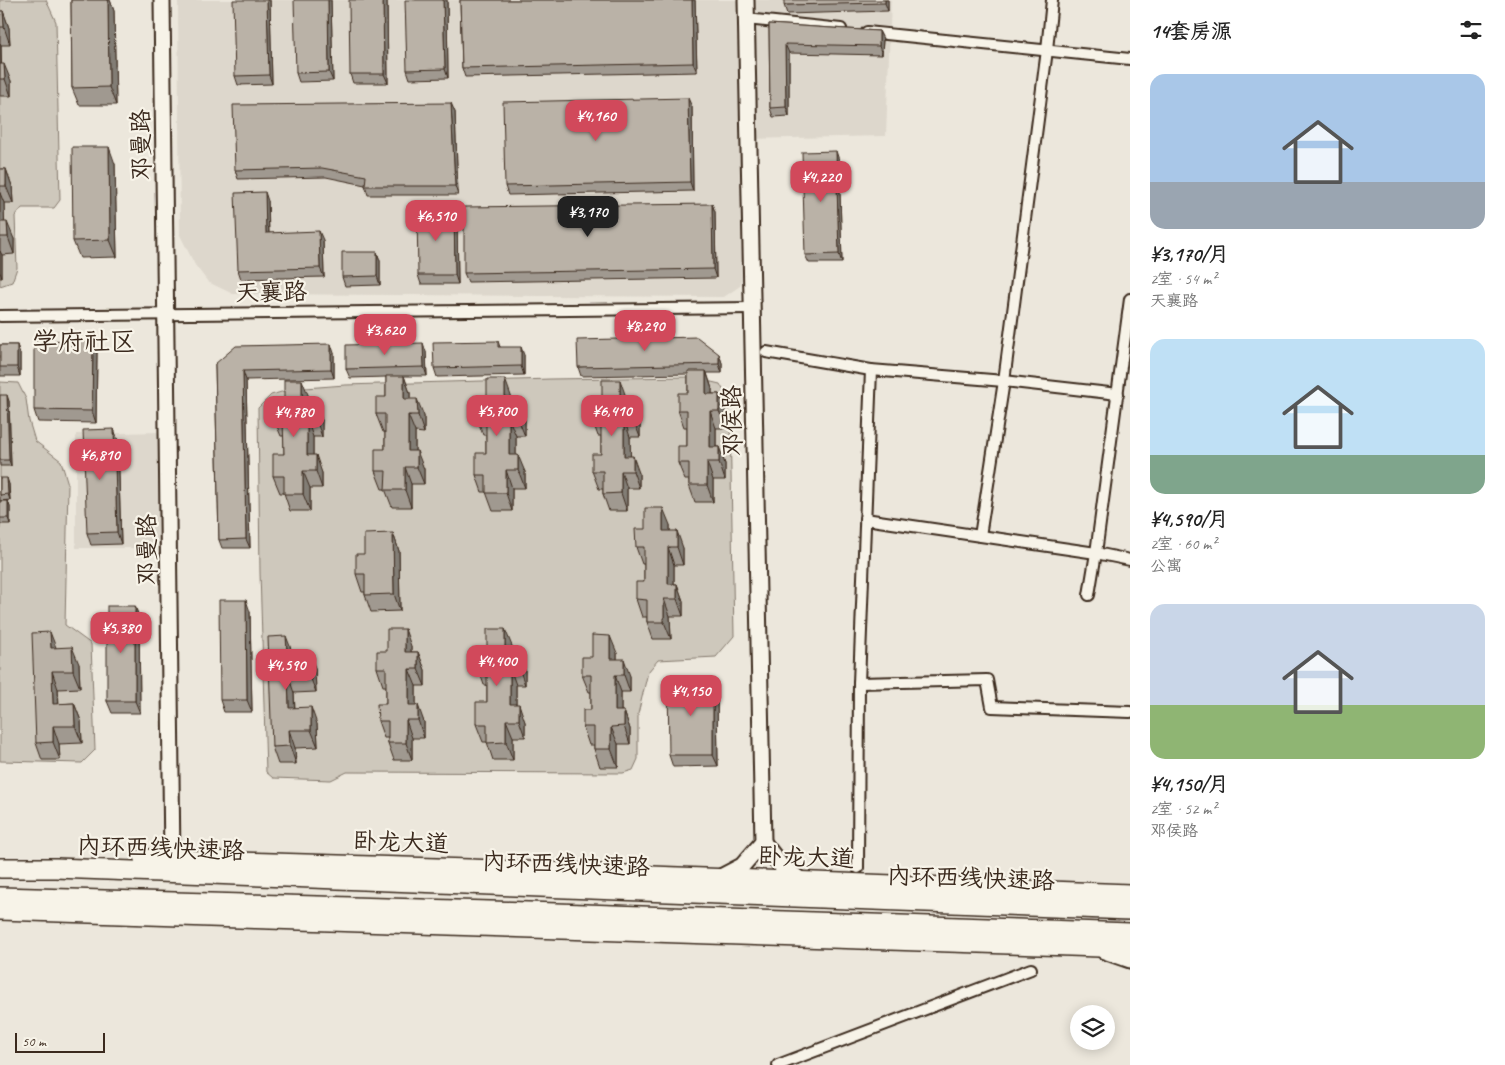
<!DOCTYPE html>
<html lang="zh">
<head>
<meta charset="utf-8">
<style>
  body { margin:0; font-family:Caveat,"LXGW WenKai TC",sans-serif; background:#f6f6f6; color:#222; height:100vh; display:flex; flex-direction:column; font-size:19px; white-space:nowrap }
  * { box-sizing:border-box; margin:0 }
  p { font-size:16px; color:#767676 }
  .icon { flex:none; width:28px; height:28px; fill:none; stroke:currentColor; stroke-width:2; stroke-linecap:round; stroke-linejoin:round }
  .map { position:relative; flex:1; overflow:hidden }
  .drawer { display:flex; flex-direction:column; background:#fff; width:375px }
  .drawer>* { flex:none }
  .tools { position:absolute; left:1070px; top:1005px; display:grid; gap:10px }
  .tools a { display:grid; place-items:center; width:45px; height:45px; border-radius:50%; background:#fff; box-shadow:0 2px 12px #0003; font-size:25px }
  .scale { position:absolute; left:15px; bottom:12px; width:90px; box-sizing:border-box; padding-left:5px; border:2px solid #3b2a1e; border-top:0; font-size:14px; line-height:18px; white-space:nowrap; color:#3b2a1e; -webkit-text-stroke:4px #f7f3e8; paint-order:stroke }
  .price { position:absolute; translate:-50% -42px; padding:0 11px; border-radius:10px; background:#d1495b; color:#fff; font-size:16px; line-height:32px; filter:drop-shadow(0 1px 2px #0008) }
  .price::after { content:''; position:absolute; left:50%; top:30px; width:15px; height:11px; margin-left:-8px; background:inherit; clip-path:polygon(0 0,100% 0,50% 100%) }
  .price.selected { background:#222; color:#fff }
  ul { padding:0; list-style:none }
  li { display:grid; align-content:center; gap:10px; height:265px; padding:0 20px }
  li span { display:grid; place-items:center; height:155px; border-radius:15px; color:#555 }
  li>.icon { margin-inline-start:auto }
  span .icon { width:90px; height:90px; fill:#fffc; stroke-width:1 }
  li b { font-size:21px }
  h2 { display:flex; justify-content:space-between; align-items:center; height:60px; padding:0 20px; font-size:21px }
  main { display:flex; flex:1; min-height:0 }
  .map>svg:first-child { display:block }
  .built { fill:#ddd7cc }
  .green { fill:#cec8bc; stroke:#84796d }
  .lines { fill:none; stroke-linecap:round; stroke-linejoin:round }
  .street-casing { stroke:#3b2a1e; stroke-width:14 }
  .secondary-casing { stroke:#3b2a1e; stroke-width:19 }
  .highway-casing { stroke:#3b2a1e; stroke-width:22 }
  .street { stroke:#f7f3e8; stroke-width:10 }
  .secondary { stroke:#f7f3e8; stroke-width:15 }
  .highway { stroke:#f7f3e8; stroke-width:19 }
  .wall { fill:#a09990; stroke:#3b2a1e }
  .shaded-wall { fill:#827d75; stroke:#3b2a1e }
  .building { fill:#bab2a7; stroke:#3b2a1e }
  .labels { text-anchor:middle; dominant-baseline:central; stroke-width:4.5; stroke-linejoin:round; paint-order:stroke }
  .street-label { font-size:24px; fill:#3b2a1e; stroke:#f7f3e8 }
  .quarter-label { font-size:26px; fill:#3b2a1e; stroke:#f7f3e8 }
</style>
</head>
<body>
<main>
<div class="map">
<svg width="1130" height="1065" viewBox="0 0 1130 1065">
  <rect width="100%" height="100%" fill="#ece7dc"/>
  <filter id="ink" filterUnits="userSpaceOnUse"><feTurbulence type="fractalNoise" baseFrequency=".02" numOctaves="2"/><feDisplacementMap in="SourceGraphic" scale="10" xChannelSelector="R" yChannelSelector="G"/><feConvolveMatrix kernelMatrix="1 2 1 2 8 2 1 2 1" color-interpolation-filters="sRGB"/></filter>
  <g filter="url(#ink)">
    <g class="built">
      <path d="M178,0H738L742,278L740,286L724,297L233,294L208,282L195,265L180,235Z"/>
      <path d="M746,0H891L886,136L749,139Z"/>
      <path d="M161,432L162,548H76V434Z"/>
    </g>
    <g class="green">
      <path d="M0,0H46L56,22L60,200L54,208H22L15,216L17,268L12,282L0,286Z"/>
      <path d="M690,377L720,384L726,395L730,417L734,636L716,657L658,660L648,672L638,714V759L633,770L623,773L347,772L331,780L273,778L266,772L260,572L258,408L271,395L292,389L345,385L551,379Z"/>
      <path d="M0,382L18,383L26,399L29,421L35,441L61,461L68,484L65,625L91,644L95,750L82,763L0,761Z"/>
    </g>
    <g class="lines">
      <defs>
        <g id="street">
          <path d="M746,19L841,29"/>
          <path d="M867,32L1130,59"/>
          <path d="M0,316L752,308"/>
          <path d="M766,352L871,370"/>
          <path d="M865,519L1096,553L1130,560"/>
          <path d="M980,536L1004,381L1047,50L1052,0"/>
          <path d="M1089,595L1096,553L1130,299"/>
          <path d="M859,683L987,680L992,707L1130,712"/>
          <path d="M858,868L859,683L871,370L1004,381L1118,394"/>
          <path d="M778,1065L1031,969"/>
        </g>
        <g id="secondary">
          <path d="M162,0L172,860"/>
          <path d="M746,0L763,842"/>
          <path d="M717,879L742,866L763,842L782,867L802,881"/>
          <path d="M1104,951L1130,960"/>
        </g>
        <g id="highway">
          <path d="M144,859L469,869L1130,894"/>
          <path d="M0,868H56L1130,910"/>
          <path d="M0,897L528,912L1130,933"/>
          <path d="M0,910L1130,948"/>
        </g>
      </defs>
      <use href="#street" class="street-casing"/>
      <use href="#secondary" class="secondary-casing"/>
      <use href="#highway" class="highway-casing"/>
      <use href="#street" class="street"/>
      <use href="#secondary" class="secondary"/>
      <use href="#highway" class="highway"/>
    </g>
    <g class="wall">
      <path d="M71,0H110L114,11L116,105H79L72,88Z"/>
      <path d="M270,0L272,84L238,85L235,76Z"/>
      <path d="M331,0L333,81L299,82L296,73Z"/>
      <path d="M387,0L388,83H353L350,74Z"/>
      <path d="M447,0L448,78L410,79L407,70Z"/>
      <path d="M460,0H695L697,72L465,77L462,68Z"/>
      <path d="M888,0V11L787,14L784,5Z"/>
      <path d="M0,11H3L9,28L10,45H1V64L11,81V96H0Z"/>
      <path d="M769,24L879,31L883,39L882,55L789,53V116L773,117L770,108Z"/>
      <path d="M692,107L693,191L508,195L505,186Z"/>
      <path d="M455,112L458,195H368L365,185L326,177L238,179L235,170Z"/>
      <path d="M839,160L842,263H809L805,255Z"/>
      <path d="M115,164L117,257L80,258L73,241Z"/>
      <path d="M0,169H6L12,186L13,203H4V222L14,239V254L2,255V278H0Z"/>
      <path d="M268,201L269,233L323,240L324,277L241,279L238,270Z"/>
      <path d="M712,204L715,212L716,278L468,282L464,273Z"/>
      <path d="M454,209L457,218L458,284H421L418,275Z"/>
      <path d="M377,252L380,261V285L345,286L342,277Z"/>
      <path d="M93,341L97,353L96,423L38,422L34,410Z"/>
      <path d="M498,341L500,347L524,355V375L437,377L434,368Z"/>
      <path d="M0,345H17L20,354V376H0Z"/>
      <path d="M426,352L427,376H404L410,393V399L424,416V433L415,432V451L424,469V484H411V507H392L385,489H382L375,471L385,449V432H383L376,414L386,397V377L350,378L346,369Z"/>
      <path d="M334,353V378L246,380L250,548H222L219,540L215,364Z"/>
      <path d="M719,354L722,363V373H707L712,389V394H719L726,412V428H716V447H719L725,464V480H713V502H695L689,485V480H685L678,463L687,446V427H684L678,410L688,393V374L581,376L578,367Z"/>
      <path d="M0,395L9,401L11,466H0Z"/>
      <path d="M511,396V402L525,419V436H516V455L525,472V488H512V511H493L486,492H482L476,475L486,453V435H483L477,418L487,401Z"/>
      <path d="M309,397V403L322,420V437H313V455L322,473V488H310V511H290L284,493H280L273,476L284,454V436H281L274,419L284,402Z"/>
      <path d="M626,397V403L640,420V437H630V456L639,473V488H627V511H609L603,494V489H599L592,471L601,454V436H598L592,419L602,401Z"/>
      <path d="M114,429L118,441L121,544L91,545L87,533Z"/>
      <path d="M0,478L9,484L10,500L0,501Z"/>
      <path d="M0,501H8L10,507V524H0Z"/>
      <path d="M670,525V531L683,548V565H674V584H677L683,601V616H670L671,639H653L647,622V617H642L636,599L644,582V564H642L636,547L645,529Z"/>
      <path d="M393,533L399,551L400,611L371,612L365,595V592H362L356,574Z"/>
      <path d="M135,606L139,617L140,713H112L107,701Z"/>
      <path d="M250,612L252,712H224L220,700Z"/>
      <path d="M411,646V652H418L425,670V686H416V705L424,722V738H412V760H394L388,743V738H384L378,721L386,704V686H383L377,668L387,651Z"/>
      <path d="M512,646V652L525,669V685H516V704L525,722V737H513V760H493L487,742H483L476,724L487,702V685H484L478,667L487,650Z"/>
      <path d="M56,648L79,664L80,688L58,689L59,704L74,703L81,721L82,743L59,744L60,760H42L36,743Z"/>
      <path d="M308,651L315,668L316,692L294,693L295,708L317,724L318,747L295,748L296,764H278L272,747L292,652Z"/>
      <path d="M617,653V659L630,676V692H621V711H624L630,729V744H618V767H600L594,749V745H589L583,727L591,710V692H589L582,675L592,657Z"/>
      <path d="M713,679L717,691L718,766L673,767L669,755Z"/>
    </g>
    <g class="shaded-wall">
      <path d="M108,0H110L114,11L116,105L109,87Z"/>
      <path d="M267,0H270L272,84L269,75Z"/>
      <path d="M328,0H331L333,81L329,72Z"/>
      <path d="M383,0H387L388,83L384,74Z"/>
      <path d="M443,0H447L448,78L445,69Z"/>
      <path d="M692,0H695L697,72L693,63Z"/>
      <path d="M885,0H888V11L885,3Z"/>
      <path d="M3,11L9,28L10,45L4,27Z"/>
      <path d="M879,31L883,39L882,55L879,46Z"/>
      <path d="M0,43L1,45L2,79L0,76Z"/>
      <path d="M785,44L789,53V116L786,107Z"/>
      <path d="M4,64L11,81V96L5,79Z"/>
      <path d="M688,98L692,107L693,191L690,182Z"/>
      <path d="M451,103L455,112L458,195L455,186Z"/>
      <path d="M109,147L115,164L117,257L110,240Z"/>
      <path d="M836,151L839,160L842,263L839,254Z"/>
      <path d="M6,169L12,186L13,203L6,186Z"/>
      <path d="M265,192L268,201L269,242L266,233Z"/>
      <path d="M0,193L4,203L5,237L0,227Z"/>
      <path d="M712,204L715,212L716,278L713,269Z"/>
      <path d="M454,209L457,218L458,284L455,275Z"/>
      <path d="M7,222L14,239V254L8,237Z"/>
      <path d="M319,231L323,240L324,277L320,268Z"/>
      <path d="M0,251L2,255V278L0,272Z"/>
      <path d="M377,252L380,261V285L377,276Z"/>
      <path d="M93,341L97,353L96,423L92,411Z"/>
      <path d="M423,343L426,352L427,376L424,367Z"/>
      <path d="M331,344L334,353V378L331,369Z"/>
      <path d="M17,345L20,354V376L17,367Z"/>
      <path d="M521,347L524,355V375L521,366Z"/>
      <path d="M719,354L722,363V373L719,364Z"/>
      <path d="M243,371L246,380L250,548L246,539Z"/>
      <path d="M706,371L712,389V412L706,394Z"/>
      <path d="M404,376L410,393V416L404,399Z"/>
      <path d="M505,379L511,396V419L505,402Z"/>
      <path d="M302,380L309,397V420L302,403Z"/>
      <path d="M620,380L626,397V420L620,403Z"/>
      <path d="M719,394L726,412V428L719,411Z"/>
      <path d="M7,395L9,401L11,466L9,460Z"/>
      <path d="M417,399L424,416V433L418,415Z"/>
      <path d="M518,402L525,419V436L518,419Z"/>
      <path d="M316,403L322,420V437L316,419Z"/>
      <path d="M633,403L640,420V437L633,419Z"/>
      <path d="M710,411L716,428V462L710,447Z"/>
      <path d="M408,415L415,432V467L408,451Z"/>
      <path d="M307,419L313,437V471L307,455Z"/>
      <path d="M509,419L516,436V470L509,455Z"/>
      <path d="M624,419L630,437L631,471L624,456Z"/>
      <path d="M114,429L118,441L121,544L117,532Z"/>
      <path d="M719,447L725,464V480L719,462Z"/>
      <path d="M417,451L424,469V484L417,467Z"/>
      <path d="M316,455L322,473V488L316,471Z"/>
      <path d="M518,455L525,472V488L518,470Z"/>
      <path d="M633,456L639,473V488L633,471Z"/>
      <path d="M707,462L713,480V502L707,485Z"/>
      <path d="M405,467L411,484V507L405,490Z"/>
      <path d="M506,470L512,488V511L506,493Z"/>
      <path d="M303,471L310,488V511L303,494Z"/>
      <path d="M621,471L627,488V511L621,493Z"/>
      <path d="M7,478L9,484L10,500L8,494Z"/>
      <path d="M8,501L10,507V524L8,518Z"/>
      <path d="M663,508L670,525V548L663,531Z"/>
      <path d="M677,531L683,548V565L677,547Z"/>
      <path d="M393,533L399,551L400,611L394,594Z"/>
      <path d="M668,547L674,565V599L668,584Z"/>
      <path d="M677,584L683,601V616L677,599Z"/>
      <path d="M664,599L670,616L671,639L664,622Z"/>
      <path d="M246,600L250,612L252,712L247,700Z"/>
      <path d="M135,606L139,617L140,713L135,701Z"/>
      <path d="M405,629L411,646V670L405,652Z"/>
      <path d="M505,629L512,646V669L505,652Z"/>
      <path d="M50,632L57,650L51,648Z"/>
      <path d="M286,636L293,654L287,652Z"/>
      <path d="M610,636L617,653V676L610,659Z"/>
      <path d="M72,647L79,664L80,688L73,671Z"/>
      <path d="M308,651L315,668L316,692L309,674Z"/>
      <path d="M519,651L525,669V685L519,668Z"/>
      <path d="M418,652L425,670V686L418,669Z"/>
      <path d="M624,659L630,676V692L624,675Z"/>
      <path d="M510,668L516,685V720L510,704Z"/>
      <path d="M409,669L416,686V720L409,705Z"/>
      <path d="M52,671L58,689L59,721L53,704Z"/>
      <path d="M288,675L294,693L295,725L289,708Z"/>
      <path d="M615,675L621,692V726L615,711Z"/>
      <path d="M713,679L717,691L718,766L713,755Z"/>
      <path d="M74,703L81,721L82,743L75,726Z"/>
      <path d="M519,704L525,722V737L519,720Z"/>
      <path d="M418,705L424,722V738L418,720Z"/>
      <path d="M311,707L317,724L318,747L311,730Z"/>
      <path d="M624,711L630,729V744L624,726Z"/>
      <path d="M406,720L412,738V760L406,743Z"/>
      <path d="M506,720L513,737V760L506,742Z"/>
      <path d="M53,726L59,744L60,760L53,742Z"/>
      <path d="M611,727L618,744V767L611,749Z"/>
      <path d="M289,730L295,748L296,764L290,746Z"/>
    </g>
    <g class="building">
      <path d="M71,0H108L109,87L72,88Z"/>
      <path d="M233,0H267L269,75L235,76Z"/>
      <path d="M294,0H328L329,72L296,73Z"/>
      <path d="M349,0H383L384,74H350Z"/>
      <path d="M405,0H443L445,69L407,70Z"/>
      <path d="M460,0H692L693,63L462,68Z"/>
      <path d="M784,0H885V3L784,5Z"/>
      <path d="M0,11H3L4,27H0Z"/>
      <path d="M769,24L879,31V46L785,44L786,107L770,108Z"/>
      <path d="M0,64H4L5,79H0Z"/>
      <path d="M688,98L690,182L505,186L503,102Z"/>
      <path d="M451,103L455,186H365L366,176L322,168L235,170L233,105Z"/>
      <path d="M72,147H109L110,240L73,241Z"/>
      <path d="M836,151L839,254L805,255L802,152Z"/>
      <rect x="0" y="169" width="6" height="17"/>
      <path d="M265,192L266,233L319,231L320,268L238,270L235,193Z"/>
      <path d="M712,204L713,269L464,273V207Z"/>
      <path d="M417,209H454L455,275H418Z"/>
      <path d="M0,222H7L8,237H0Z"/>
      <path d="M342,252H377V276L342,277Z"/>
      <path d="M697,337L719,354V364L578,367L577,340Z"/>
      <path d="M34,340L93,341L92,411L34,410Z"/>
      <path d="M498,341V347H521V366L434,368L433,342Z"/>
      <path d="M423,343L424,367L346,369V345Z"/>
      <path d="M331,344V369L243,371L246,539L219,540L215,364L236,346Z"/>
      <rect x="0" y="345" width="17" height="22"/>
      <path d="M688,371H706V394H719V411H710V447H719V462H707V485H689V463H678V446H687V410H678V393H688Z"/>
      <path d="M386,376H404V399H417L418,415H408V451H417V467H405V490H385L386,471H375V449H385V414H376V397H386Z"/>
      <path d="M487,379H505V402H518V419H509V455H518V470H506V493H486V475H476V453H486V418H477V401H487Z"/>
      <path d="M284,380H302V403H316V419H307V455H316V471H303V494H284V476H273V454H284L283,419H274L275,402H284Z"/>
      <path d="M602,380H620V403H633V419H624V456H633V471H621V493L603,494V471H592V454H601V419H592V401H602Z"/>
      <path d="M0,395H7L9,460H0Z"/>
      <path d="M114,429L117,532L87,533L83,430Z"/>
      <path d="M0,478H7L8,494L0,495Z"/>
      <rect x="0" y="501" width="8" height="17"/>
      <path d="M645,508H663V531H677V547H668V584H677V599H664V622H647V600L636,599V582H644V547H636L635,529H645Z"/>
      <path d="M393,533L394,594L365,595V574H356V554H364V534Z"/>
      <path d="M219,600H246L247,700H220Z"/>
      <rect x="107" y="606" width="28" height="95"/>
      <path d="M387,629H405V652H418V669H409V705H418V720H406V743H388V721H378L377,704H386V668H377V651H387Z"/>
      <path d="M487,629H505V652L519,651V668H510V704H519V720H506V742L487,743V724H476V702H487V667H478V650H487Z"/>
      <path d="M50,632L51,648L72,647L73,671H52L53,704L74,703L75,726H53V742L36,743L32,633Z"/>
      <path d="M592,635L610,636V659H624V675H615V711H624V726L611,727V749H594V727H583V710H591V675H582V657H592Z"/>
      <path d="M286,636L287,652L308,651L309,674L288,675L289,708L311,707V730H289L290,746L272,747L268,637Z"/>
      <path d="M668,679H713V755H669Z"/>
    </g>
  </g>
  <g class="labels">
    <g class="street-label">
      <text transform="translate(141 145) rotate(-91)">邓曼路</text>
      <text transform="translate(271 292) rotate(-1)">天襄路</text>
      <text transform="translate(732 421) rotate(-91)">邓侯路</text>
      <text transform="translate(147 550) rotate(-91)">邓曼路</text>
      <text transform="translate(401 842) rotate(2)">卧龙大道</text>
      <text transform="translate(161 848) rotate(2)">内环西线快速路</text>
      <text transform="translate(806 857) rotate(2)">卧龙大道</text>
      <text transform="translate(566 864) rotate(2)">内环西线快速路</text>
      <text transform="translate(971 878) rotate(2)">内环西线快速路</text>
    </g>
    <g class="quarter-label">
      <text x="84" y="341">学府社区</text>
    </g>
  </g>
</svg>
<div class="tools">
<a><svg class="icon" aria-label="layers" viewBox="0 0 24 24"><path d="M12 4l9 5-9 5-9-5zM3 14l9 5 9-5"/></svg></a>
</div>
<div class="scale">50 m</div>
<b class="price" style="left:596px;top:142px">¥4,160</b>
<b class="price" style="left:821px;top:203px">¥4,220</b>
<b class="price selected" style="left:588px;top:238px">¥3,170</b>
<b class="price" style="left:436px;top:242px">¥6,510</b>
<b class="price" style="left:645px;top:352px">¥8,290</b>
<b class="price" style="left:385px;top:356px">¥3,620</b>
<b class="price" style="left:497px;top:437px">¥5,700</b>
<b class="price" style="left:612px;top:437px">¥6,410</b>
<b class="price" style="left:294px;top:438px">¥4,780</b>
<b class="price" style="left:100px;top:481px">¥6,810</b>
<b class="price" style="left:121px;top:654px">¥5,380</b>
<b class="price" style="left:497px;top:687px">¥4,400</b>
<b class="price" style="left:286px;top:691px">¥4,590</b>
<b class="price" style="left:691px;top:717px">¥4,150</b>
</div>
<section class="drawer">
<h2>14套房源<svg class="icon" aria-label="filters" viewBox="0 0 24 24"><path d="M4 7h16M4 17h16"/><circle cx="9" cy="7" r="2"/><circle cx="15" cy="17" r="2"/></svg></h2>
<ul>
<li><span style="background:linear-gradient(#a9c7e8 70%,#9aa5b1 0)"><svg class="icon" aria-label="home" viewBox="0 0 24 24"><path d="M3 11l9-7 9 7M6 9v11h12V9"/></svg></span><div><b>¥3,170/月</b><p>2室 · 54 m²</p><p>天襄路</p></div></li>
<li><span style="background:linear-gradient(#bfe0f5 75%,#7fa58c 0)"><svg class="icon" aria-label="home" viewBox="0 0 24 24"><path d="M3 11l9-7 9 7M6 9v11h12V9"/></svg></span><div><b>¥4,590/月</b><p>2室 · 60 m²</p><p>公寓</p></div></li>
<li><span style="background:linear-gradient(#c9d6e8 65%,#8fb573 0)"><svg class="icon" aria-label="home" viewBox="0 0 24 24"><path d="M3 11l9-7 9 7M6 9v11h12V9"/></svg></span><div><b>¥4,150/月</b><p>2室 · 52 m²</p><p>邓侯路</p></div></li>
</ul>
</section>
</main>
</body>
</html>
